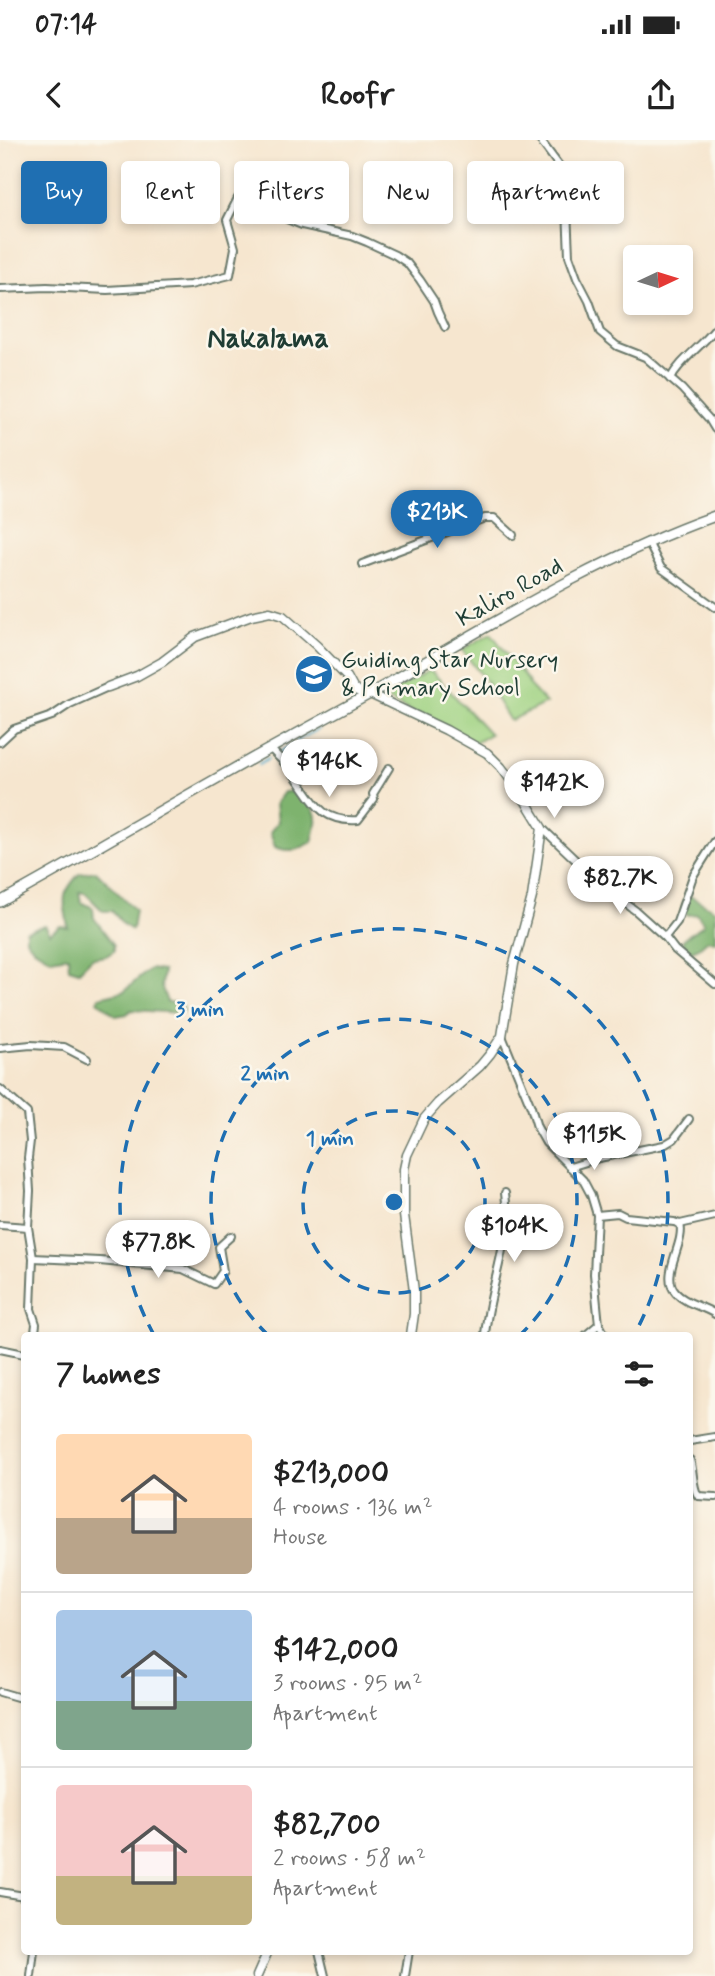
<!DOCTYPE html>
<html lang="en">
<head>
<meta charset="utf-8">
<style>
  body { margin:0; font-family:Mynerve,sans-serif; background:#f6f6f6; color:#222; height:100vh; display:flex; flex-direction:column; font-size:26px; white-space:nowrap }
  * { box-sizing:border-box; margin:0 }
  p { font-size:23px; color:#767676 }
  .icon { flex:none; width:38px; height:38px; fill:none; stroke:currentColor; stroke-width:2; stroke-linecap:round; stroke-linejoin:round }
  .map { position:relative; flex:1; overflow:hidden }
  .panel { position:absolute; left:21px; top:1192px; width:672px; height:623px; display:flex; flex-direction:column; background:#fff; border-radius:7px; box-shadow:0 4px 10px #0003 }
  .panel>* { flex:none }
  .hud { position:absolute; left:21px; top:21px; width:674px; height:63px; display:flex; gap:14px }
  .needle { width:46px; rotate:86deg }
  .controls { position:absolute; left:623px; top:105px; display:grid; gap:14px }
  .controls a { display:grid; place-items:center; width:70px; height:70px; border-radius:7px; background:#fff; box-shadow:0 4px 10px #0003; font-size:35px }
  .price { position:absolute; translate:-50% -60px; padding:0 16px; border-radius:24px; background:#fff; color:#222; font-size:23px; line-height:46px; filter:drop-shadow(0 2px 4px #0008) }
  .price::after { content:''; position:absolute; left:50%; top:42px; width:21px; height:16px; margin-left:-10px; background:inherit; clip-path:polygon(0 0,100% 0,50% 100%) }
  .price.current { background:#1f6fb2; color:#fff }
  ul { padding:0; list-style:none }
  li { display:flex; align-items:center; gap:21px; height:175px; padding:0 35px }
  li+li { border-top:2px solid #e0e0e0 }
  li span { display:grid; place-items:center; flex:none; width:196px; height:140px; border-radius:7px; color:#555 }
  li>.icon { margin-inline-start:auto }
  span .icon { width:84px; height:84px; fill:#fffc; stroke-width:1 }
  li b { font-size:30px }
  h2 { display:flex; justify-content:space-between; align-items:center; height:84px; padding:0 35px; font-size:30px }
  .chip { padding:0 24px; border-radius:7px; background:#fff; box-shadow:0 4px 10px #0003; font-size:24px; line-height:63px }
  .chip.current { background:#1f6fb2; color:#fff }
  .status { display:flex; justify-content:space-between; align-items:center; height:49px; padding:0 35px; background:#fff; direction:ltr }
  .status svg { height:19px; fill:currentColor }
  header { display:flex; justify-content:space-between; align-items:center; height:91px; padding:0 35px; background:#fff; font-size:32px; font-weight:700 }
  .map>svg:first-child { display:block }
  .green { fill:#9ed180; stroke:#5e875a; stroke-width:2 }
  .forest { fill:#7eb36e; stroke:#4e7851; stroke-width:2 }
  .lines { fill:none; stroke-linecap:round; stroke-linejoin:round }
  .stream { stroke:#4dabcc; stroke-width:2.5 }
  .minor-casing { stroke:#6a786a; stroke-width:10 }
  .tertiary-casing { stroke:#6a786a; stroke-width:11 }
  .secondary-casing { stroke:#6a786a; stroke-width:12 }
  .minor { stroke:#fff; stroke-width:6 }
  .tertiary { stroke:#fff; stroke-width:8 }
  .secondary { stroke:#fff; stroke-width:9 }
  .ring { fill:none; stroke:#1f6fb2; stroke-width:3.5; stroke-dasharray:12 9 }
  .labels { text-anchor:middle; dominant-baseline:central; stroke-width:5; stroke-linejoin:round; paint-order:stroke }
  .street-label { font-size:24px; fill:#1f3d34; stroke:#fbf7ec }
  .poi-label { font-size:24px; fill:#1f3d34; stroke:#fbf7ec; text-anchor:start }
  .quarter-label { font-size:28px; font-weight:bold; fill:#1f3d34; stroke:#fbf7ec }
  .centre { fill:#1f6fb2; stroke:#fbf7ec; stroke-width:3.5 }
  .ring-label { font-size:21px; text-anchor:middle; font-weight:bold; fill:#1f6fb2; stroke:#fbf7ec; stroke-width:5; stroke-linejoin:round; paint-order:stroke }
</style>
</head>
<body>
<div class="status"><b>07:14</b><svg viewBox="0 0 49 12"><path d="M0 12V9h3v3zM5 12V6h3v6zM10 12V3h3v9zM15 12V0h3v12zM26 1h20v11H26zM47 4h2v5h-2z"/></svg></div>
<header><svg class="icon" aria-label="back" viewBox="0 0 24 24"><path d="M15 5l-7 7 7 7"/></svg>Roofr<svg class="icon" aria-label="share" viewBox="0 0 24 24"><path d="M12 15V3M7 8l5-5 5 5M5 13v7h14v-7"/></svg></header>
<div class="map">
<svg width="715" height="1836" viewBox="0 0 715 1836">
  <rect width="100%" height="100%" fill="#fbf7ec"/>
  <filter id="ink" filterUnits="userSpaceOnUse"><feTurbulence type="fractalNoise" baseFrequency=".0143" numOctaves="2"/><feDisplacementMap in="SourceGraphic" scale="14" xChannelSelector="R" yChannelSelector="G"/><feConvolveMatrix kernelMatrix="1 2 1 2 8 2 1 2 1" color-interpolation-filters="sRGB"/></filter>
  <filter id="wash" filterUnits="userSpaceOnUse"><feTurbulence type="fractalNoise" baseFrequency=".00686" numOctaves="4" result="noise"/><feDisplacementMap in="SourceGraphic" scale="28" xChannelSelector="R" yChannelSelector="G"/><feGaussianBlur stdDeviation="1.57" result="paint"/><feColorMatrix in="noise" values="0 0 0 0 0 0 0 0 0 0 0 0 0 0 0 0 0 1.4 0 .05"/><feComposite in="paint" operator="in"/></filter>
  <g filter="url(#wash)">
    <rect width="100%" height="100%" fill="#f6e6cf"/>
    <g class="green">
      <path d="M491,493L528,541L529,545L546,563L510,581L485,540L462,510Z"/>
      <path d="M430,530L434,534L490,594L473,604L383,557Z"/>
    </g>
    <g class="forest">
      <path d="M297,651C318,673 320,673 312,702C297,710 292,713 275,707L270,692L278,682L276,663L284,652Z"/>
      <path d="M96,731L135,770L132,790L124,785L112,771H103L85,753L79,752L81,762L93,768L94,778L114,805V811L106,816L92,818L79,831L69,828L68,816L51,819L34,809L26,799V791L45,785L50,793L60,786L68,787C64,759 59,757 79,734Z"/>
      <path d="M690,756L715,770V802L708,800L699,808L690,812L682,801C689,794 697,790 704,784L697,774L688,775L682,769L683,763Z"/>
      <path d="M150,829L163,831L161,845L167,862L178,863L183,867L184,871L180,873L131,870L127,874L116,876L98,861L99,857L124,851Z"/>
    </g>
    <g class="lines">
      <g class="stream">
        <path d="M296,601L319,589"/>
        <path d="M277,614L292,604"/>
        <path d="M259,624L269,618"/>
      </g>
    </g>
  </g>
  <g filter="url(#ink)">
    <g class="lines">
      <defs>
        <g id="minor">
          <path d="M540,0L560,27L566,45L569,116L577,138L589,161L600,192L617,206L645,217L682,249L709,279L715,289"/>
          <path d="M0,149L47,147L107,150L190,145L230,135L235,108L227,80L238,58L255,61L287,79L302,85L352,96L367,102L395,115L407,123L420,140L434,161L438,172L445,187"/>
          <path d="M670,239C681,219 701,207 715,189"/>
          <path d="M648,402L661,428L715,467"/>
          <path d="M362,424L485,378H494L513,395"/>
          <path d="M0,602L14,589L52,576L70,564L108,547"/>
          <path d="M271,609C277,616 284,622 290,629C312,656 317,683 358,680L374,659L373,654L389,628"/>
          <path d="M542,688L606,749L636,771L665,797L675,810L715,844"/>
          <path d="M665,797L677,782L693,736L715,701"/>
          <path d="M502,896L531,967L537,987L546,1003L583,1040L591,1055L597,1075L594,1134L598,1175L599,1184L605,1195"/>
          <path d="M0,908L31,905L64,907L87,919"/>
          <path d="M0,949L27,973L30,1001L28,1018L30,1051L28,1087L33,1118L31,1169L36,1184L35,1192L39,1195"/>
          <path d="M570,1027L599,1018L664,1005L674,999L689,979"/>
          <path d="M597,1075L618,1073L626,1077L674,1082L680,1084L715,1076"/>
          <path d="M680,1084C686,1103 659,1135 676,1153C686,1164 703,1166 715,1174"/>
          <path d="M0,1085L28,1087"/>
          <path d="M33,1118L100,1121L183,1129L214,1144L223,1131L219,1107L231,1096"/>
          <path d="M485,1195C489,1147 512,1101 505,1053"/>
          <path d="M586,1195L599,1184"/>
          <path d="M0,1209L24,1214"/>
          <path d="M690,1301L715,1297"/>
          <path d="M690,1320C694,1332 692,1346 698,1356L715,1357"/>
          <path d="M0,1552L24,1559"/>
          <path d="M0,1752L24,1756"/>
          <path d="M319,1811L325,1836"/>
          <path d="M31,1836L34,1811"/>
          <path d="M405,1836L409,1811"/>
        </g>
        <g id="tertiary">
          <path d="M108,547L137,536L162,522L195,497L251,476L270,472L283,476L317,506L347,537L354,550L370,554L446,590L487,613L501,627L520,652L542,688L532,757L514,824L502,896L490,914L480,926L438,963L424,979L407,1015L404,1029V1075L414,1151V1174L411,1195"/>
          <path d="M257,1836L268,1811"/>
        </g>
        <path id="secondary" d="M0,762C95,710 187,654 282,602C318,582 354,563 389,543C495,482 600,417 715,376"/>
      </defs>
      <use href="#minor" class="minor-casing"/>
      <use href="#tertiary" class="tertiary-casing"/>
      <use href="#secondary" class="secondary-casing"/>
      <use href="#minor" class="minor"/>
      <use href="#tertiary" class="tertiary"/>
      <use href="#secondary" class="secondary"/>
    </g>
  </g>
  <g class="ring">
    <circle cx="394" cy="1062" r="91"/>
    <path d="M268 1195A183 183 0 1 1 520 1195"/>
    <path d="M154 1195A274 274 0 1 1 634 1195"/>
  </g>
  <defs>
    <symbol id="school-disc" viewBox="-11 -11 22 22"><circle r="9.5" fill="#1f6fb2" stroke="#fbf7ec"/><path d="M0-5L7-2L0 1L-7-2ZM-4 1L0 2.5L4 1V4Q0 6-4 4Z" fill="#fff"/></symbol>
  </defs>
  <g fill-rule="evenodd">
    <use href="#school-disc" x="292" y="512" width="44" height="44"/>
  </g>
  <g class="labels">
    <g class="street-label">
      <text transform="translate(510 453) rotate(-29)">Kaliro Road</text>
    </g>
    <g class="poi-label">
      <text x="341" y="520">Guiding Star Nursery<tspan x="341" dy="28">&amp; Primary School</tspan></text>
    </g>
    <g class="quarter-label">
      <text x="268" y="199">Nakalama</text>
    </g>
  </g>
  <circle cx="394" cy="1062" r="10" class="centre"/>
  <g class="ring-label">
    <text x="200" y="876">3 min</text>
    <text x="265" y="940">2 min</text>
    <text x="330" y="1005">1 min</text>
  </g>
</svg>
<div class="controls">
<a><svg class="needle" viewBox="-14 -14 28 28"><path d="M0-13l5 13h-10z" fill="#e53935"/><path d="M0 13l5-13h-10z" fill="#767676"/></svg></a>
</div>
<b class="price current" style="left:437px;top:410px">$213K</b>
<b class="price" style="left:329px;top:659px">$146K</b>
<b class="price" style="left:554px;top:680px">$142K</b>
<b class="price" style="left:620px;top:776px">$82.7K</b>
<b class="price" style="left:594px;top:1032px">$115K</b>
<b class="price" style="left:514px;top:1124px">$104K</b>
<b class="price" style="left:158px;top:1140px">$77.8K</b>
<div class="hud">
<a class="chip current">Buy</a>
<a class="chip">Rent</a>
<a class="chip">Filters</a>
<a class="chip">New</a>
<a class="chip">Apartment</a>
</div>
<section class="panel">
<h2>7 homes<svg class="icon" aria-label="filters" viewBox="0 0 24 24"><path d="M4 7h16M4 17h16"/><circle cx="9" cy="7" r="2"/><circle cx="15" cy="17" r="2"/></svg></h2>
<ul>
<li><span style="background:linear-gradient(#ffd9b3 60%,#b9a48a 0)"><svg class="icon" aria-label="home" viewBox="0 0 24 24"><path d="M3 11l9-7 9 7M6 9v11h12V9"/></svg></span><div><b>$213,000</b><p>4 rooms · 136 m²</p><p>House</p></div></li>
<li><span style="background:linear-gradient(#a9c7e8 65%,#7fa58c 0)"><svg class="icon" aria-label="home" viewBox="0 0 24 24"><path d="M3 11l9-7 9 7M6 9v11h12V9"/></svg></span><div><b>$142,000</b><p>3 rooms · 95 m²</p><p>Apartment</p></div></li>
<li><span style="background:linear-gradient(#f6c9c9 65%,#c2b280 0)"><svg class="icon" aria-label="home" viewBox="0 0 24 24"><path d="M3 11l9-7 9 7M6 9v11h12V9"/></svg></span><div><b>$82,700</b><p>2 rooms · 58 m²</p><p>Apartment</p></div></li>
</ul>
</section>
</div>
</body>
</html>
